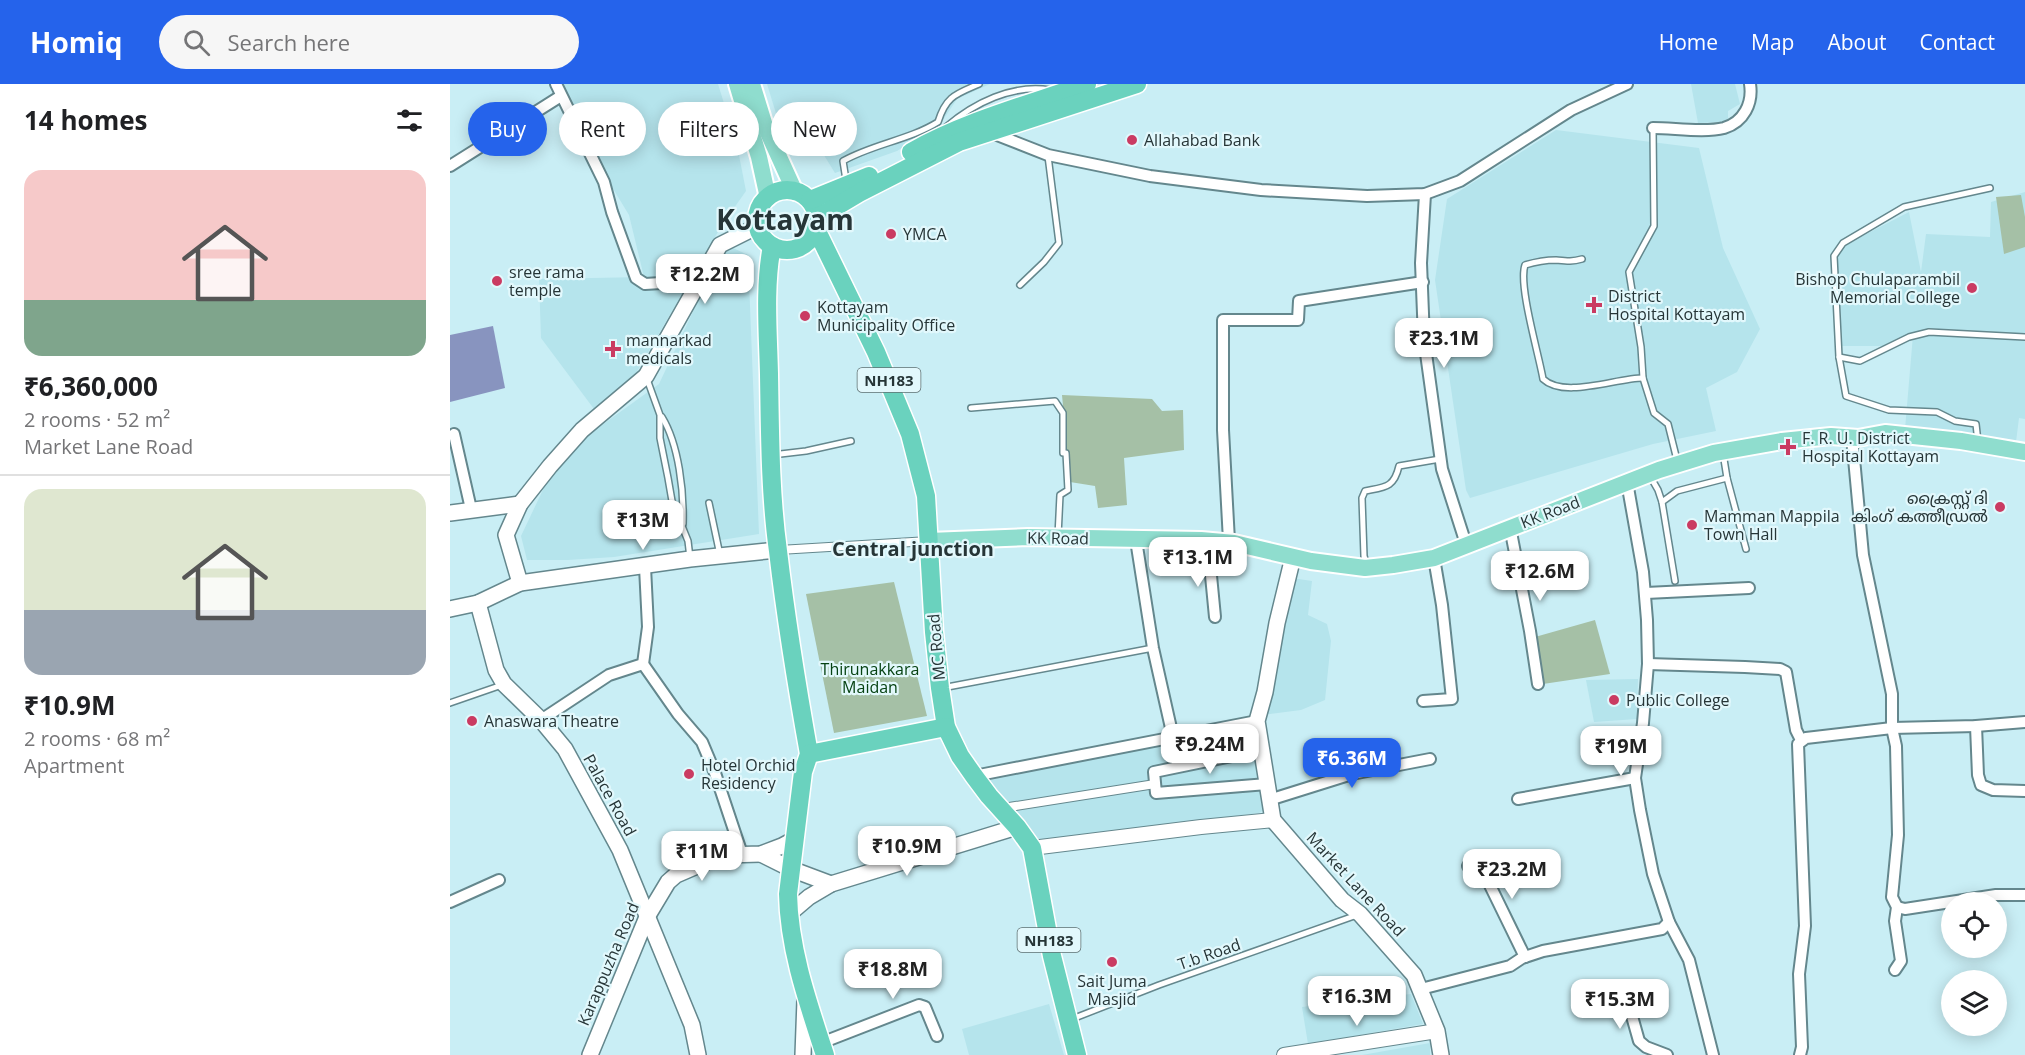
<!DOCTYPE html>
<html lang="en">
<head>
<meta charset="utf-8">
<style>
  body { margin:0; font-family:"Open Sans","Noto Sans Malayalam",sans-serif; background:#f6f6f6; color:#202124; height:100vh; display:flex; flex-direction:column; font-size:22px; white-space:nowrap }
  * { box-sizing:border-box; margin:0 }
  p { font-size:20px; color:#757577 }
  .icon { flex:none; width:33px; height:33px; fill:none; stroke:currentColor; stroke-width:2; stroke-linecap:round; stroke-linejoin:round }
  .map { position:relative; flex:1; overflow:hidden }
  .sheet { display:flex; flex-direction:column; background:#fff; width:450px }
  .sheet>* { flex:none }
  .banner { position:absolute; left:18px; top:18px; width:570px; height:54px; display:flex; gap:12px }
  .fabs { position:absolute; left:1491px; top:808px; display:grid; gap:12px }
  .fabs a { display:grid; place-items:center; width:66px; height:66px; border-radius:50%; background:#fff; box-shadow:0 3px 15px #0003; font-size:30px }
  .price { position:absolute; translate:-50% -51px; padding:0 14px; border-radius:12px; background:#fff; color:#222; font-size:20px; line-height:39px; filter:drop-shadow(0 2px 3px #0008) }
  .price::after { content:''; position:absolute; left:50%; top:36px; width:18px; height:14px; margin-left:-9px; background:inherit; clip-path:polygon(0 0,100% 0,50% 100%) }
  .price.active { background:#2563eb; color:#fff }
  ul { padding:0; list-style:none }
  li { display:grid; align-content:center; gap:12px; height:318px; padding:0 24px }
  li+li { border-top:2px solid #e0e0e0 }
  li span { display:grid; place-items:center; height:186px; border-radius:18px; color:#555 }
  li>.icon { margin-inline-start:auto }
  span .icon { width:108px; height:108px; fill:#fffc; stroke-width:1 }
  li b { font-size:26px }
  h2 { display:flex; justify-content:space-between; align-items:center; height:72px; padding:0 24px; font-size:26px }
  .chip { padding:0 21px; border-radius:27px; background:#fff; box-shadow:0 3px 15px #0003; font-size:21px; line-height:54px }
  .chip.active { background:#2563eb; color:#fff }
  header { display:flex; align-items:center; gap:36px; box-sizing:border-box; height:84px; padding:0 30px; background:#2563eb; color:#fff }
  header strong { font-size:28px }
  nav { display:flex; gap:33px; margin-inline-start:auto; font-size:21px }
  .search { width:420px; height:54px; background:#f6f6f6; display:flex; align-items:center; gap:15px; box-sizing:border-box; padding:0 21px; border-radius:33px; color:#757577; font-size:22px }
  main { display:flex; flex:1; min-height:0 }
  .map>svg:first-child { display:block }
  .built { fill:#b5e4ec }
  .green { fill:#a5c0a6 }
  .water { fill:#8894bf }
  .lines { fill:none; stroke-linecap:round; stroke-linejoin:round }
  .service-casing { stroke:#64878d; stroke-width:8 }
  .pedestrian-casing { stroke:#64878d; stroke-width:10 }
  .minor-casing { stroke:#64878d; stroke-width:14 }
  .tertiary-casing { stroke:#64878d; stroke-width:16 }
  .secondary-casing { stroke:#64878d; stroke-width:18 }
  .primary-casing { stroke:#fff; stroke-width:20 }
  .trunk-casing { stroke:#fff; stroke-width:21 }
  .service { stroke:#fff; stroke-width:5 }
  .pedestrian { stroke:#fff; stroke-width:8 }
  .minor { stroke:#fff; stroke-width:10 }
  .tertiary { stroke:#fff; stroke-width:14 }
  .secondary { stroke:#fff; stroke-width:15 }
  .primary { stroke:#8fddce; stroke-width:16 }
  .trunk { stroke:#6ad2be; stroke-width:18 }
  .poi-dot { fill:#ca3b62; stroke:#e2f8fc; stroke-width:2 }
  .labels { text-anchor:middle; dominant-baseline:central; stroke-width:4.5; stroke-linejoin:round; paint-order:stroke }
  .shield { fill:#e2f8fc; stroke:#5e7072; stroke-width:1.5 }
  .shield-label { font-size:15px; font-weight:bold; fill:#263537 }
  .poi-label { font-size:16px; fill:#263537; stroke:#e2f8fc; text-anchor:start }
  .street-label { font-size:16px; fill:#263537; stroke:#e2f8fc }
  .park-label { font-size:16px; fill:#064212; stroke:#e2f8fc }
  .quarter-label { font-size:20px; font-weight:bold; fill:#263537; stroke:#e2f8fc }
  .town-label { font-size:28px; font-weight:bold; fill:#263537; stroke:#e2f8fc }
</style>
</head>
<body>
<header>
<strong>Homiq</strong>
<div class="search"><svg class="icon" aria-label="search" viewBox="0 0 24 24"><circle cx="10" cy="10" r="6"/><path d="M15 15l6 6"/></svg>Search here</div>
<nav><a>Home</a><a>Map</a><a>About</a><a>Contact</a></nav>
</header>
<main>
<section class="sheet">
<h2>14 homes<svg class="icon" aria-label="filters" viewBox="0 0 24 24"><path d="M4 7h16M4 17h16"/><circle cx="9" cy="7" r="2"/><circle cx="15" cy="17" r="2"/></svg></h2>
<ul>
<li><span style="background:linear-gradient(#f6c9c9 70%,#7fa58c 0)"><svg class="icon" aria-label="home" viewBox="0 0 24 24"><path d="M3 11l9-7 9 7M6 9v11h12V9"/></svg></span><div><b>₹6,360,000</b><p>2 rooms · 52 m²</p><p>Market Lane Road</p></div></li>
<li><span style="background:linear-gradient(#dfe7d0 65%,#9aa5b1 0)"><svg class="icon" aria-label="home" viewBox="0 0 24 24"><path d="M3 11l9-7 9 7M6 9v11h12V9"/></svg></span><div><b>₹10.9M</b><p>2 rooms · 68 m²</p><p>Apartment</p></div></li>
</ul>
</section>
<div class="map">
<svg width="1575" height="971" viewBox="0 0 1575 971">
  <rect width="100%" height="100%" fill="#c9eef5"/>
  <g class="built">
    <path d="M109,0H268L287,61L296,107L272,141L182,296L144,325L91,254L89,195L194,193L179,131L133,55Z"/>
    <path d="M317,0H540L507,15L491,39L447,67L385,89L372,68L336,62Z"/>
    <path d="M1241,0H1285L1290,20L1278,27V38L1248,39Z"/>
    <path d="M1106,46L1249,64L1273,164L1310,245L1287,288L1256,304L1266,347L1203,360L1020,414L1016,406L985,196L997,115Z"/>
    <path d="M1575,108V335L1569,334L1566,358L1455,345L1463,251L1437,262H1391L1385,172L1391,163L1459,128L1471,188L1476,150L1540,153L1541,118Z"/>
    <path d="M281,163L298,171L309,450L164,473L118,476H77L71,452L100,391L134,354L209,300L270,170Z"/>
    <path d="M842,494L862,497L858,531L877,540L881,557L875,616L851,626L813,631Z"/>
    <path d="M1188,595L1187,635L1144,638L1136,596Z"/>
    <path d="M801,641L814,726L809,729L590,758L581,753L535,694Z"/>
    <path d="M961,910L973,940L858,960L852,923Z"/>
    <path d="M599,920L614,971H519L512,945Z"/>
    <path d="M980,959V971H912Z"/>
  </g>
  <g class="green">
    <path d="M1571,111L1575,133V163L1554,170L1546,113Z"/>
    <path d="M612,311L702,315L712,327L733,326L734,366L674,374L677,421L648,424L645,402L620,398Z"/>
    <path d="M444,498L477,632L384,649L356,510Z"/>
    <path d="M1145,536L1160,590L1093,600L1085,553Z"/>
  </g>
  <path class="water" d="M43,242L55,304L0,318V251Z"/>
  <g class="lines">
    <defs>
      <g id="service">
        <path d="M496,43C524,19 562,0 600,6"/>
        <path d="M1203,44L1204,142L1179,188L1191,263L1193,294L1204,329L1218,340L1227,376"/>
        <path d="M396,96L393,77C423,60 459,56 488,38C496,12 506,10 529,0"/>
        <path d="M1132,175C1122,178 1116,177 1106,176C1096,176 1085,178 1075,181C1068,201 1089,271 1093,295C1114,315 1166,294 1193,294"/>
        <path d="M570,201L594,178L609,159L598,72"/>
        <path d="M1389,273L1410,277L1459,253L1479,248L1575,253"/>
        <path d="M197,295L210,331V354L218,394L222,417L238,457L240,474"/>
        <path d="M521,324L605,317L613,329V369H616L618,406L610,411L608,452"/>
        <path d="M212,333C229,361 234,408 233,440"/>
        <path d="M1528,358L1526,340L1505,337L1487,328L1439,326L1396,312L1389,273L1384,172L1393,159L1454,123L1540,104"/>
        <path d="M322,371L356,367L401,357"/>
        <path d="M1200,392L1208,406L1212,418"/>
        <path d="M1277,394L1296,465"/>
        <path d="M259,419L270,471"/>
        <path d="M917,482L914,472L912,414L915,407C935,403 944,404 949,382L990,375"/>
        <path d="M1225,497L1212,418L1227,407L1277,394L1273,369"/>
        <path d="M492,604L703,564"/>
        <path d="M0,619L52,601"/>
        <path d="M622,935L709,901L907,831"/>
      </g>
      <g id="pedestrian">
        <path d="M329,466L479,457"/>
        <path d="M553,724L705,700"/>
      </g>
      <g id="minor">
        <path d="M106,0L154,98L162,128L186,194L195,200L211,199L246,204"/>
        <path d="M1203,44C1224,44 1255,49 1274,44C1294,38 1303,19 1300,0"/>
        <path d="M542,49L598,71L700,92L811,106L917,112L975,110L1010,97L1121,26L1177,0"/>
        <path d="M0,82L111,12"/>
        <path d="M975,110L971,179L974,255L992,385L1016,460"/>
        <path d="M4,350L21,425"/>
        <path d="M1402,353L1413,471L1442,610V644L1446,662L1448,751L1442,813L1447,823L1445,837L1451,877L1445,886"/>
        <path d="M1177,398L1193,488L1197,536L1198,580L1193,639L1185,694L1190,726L1203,790L1219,838L1239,876L1263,971"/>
        <path d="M1060,443L1080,547L1088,600"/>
        <path d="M686,456L703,564L723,653"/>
        <path d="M779,457L773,346V236H848L849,217L973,198"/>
        <path d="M759,471L765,533"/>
        <path d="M1196,509L1299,504"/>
        <path d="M193,580L228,630L252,658L265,689L292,770"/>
        <path d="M1198,580L1295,583L1330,585L1336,588L1346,646L1351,656"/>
        <path d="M973,617L1002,615L992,521L984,474"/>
        <path d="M91,636L159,591L193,580L198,543L195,483"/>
        <path d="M1526,642L1528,691L1531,701L1543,706L1575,707"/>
        <path d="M811,666L704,688L706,709L817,700"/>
        <path d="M524,692L807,637"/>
        <path d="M1068,715L1185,694"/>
        <path d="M819,716L902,690L980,675"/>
        <path d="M1018,782L1023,790L1034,789L1075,873"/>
        <path d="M0,818L49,796"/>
        <path d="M1447,823L1455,825L1546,811H1575"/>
        <path d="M971,905L1060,882L1072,874L1093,867L1212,845L1219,838"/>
        <path d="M1176,911L1189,957L1196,963L1217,971"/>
        <path d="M371,959L469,921L475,923L487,952"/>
        <path d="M1350,971L1352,963L1349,890L1355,842L1348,660L1356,654L1442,644L1526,642L1575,638"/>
      </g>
      <g id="tertiary">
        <path d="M582,764L751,743L823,736"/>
        <path d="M834,971L987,947"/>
      </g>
      <g id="secondary">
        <path d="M0,429L70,420"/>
        <path d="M843,473L827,539L815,608L807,637L823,736L892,816L910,830L964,891L987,947L991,971"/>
        <path d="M70,499L56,451L70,420L100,382L132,346L196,292L270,161L308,142"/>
        <path d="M28,519L46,586L54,600L91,636L115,665L170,766L242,941L248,971"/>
        <path d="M0,525L28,519L70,499L240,475L327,466"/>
        <path d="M311,770L341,785L381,800"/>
        <path d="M339,830L359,813L381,800L567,743"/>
        <path d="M140,971L197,833L218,798L226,791L256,778L276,771L311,770L332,762L345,755"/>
        <path d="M353,971L355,916"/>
      </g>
      <g id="primary">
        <path d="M287,0L309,73L318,114"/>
        <path d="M302,0L315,42L345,108"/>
        <path d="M479,457L578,453L751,456L784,459L861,477L915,484L943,481L984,474L1209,386L1264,369L1332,357L1381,352L1408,354L1435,349L1511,357L1575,368"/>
      </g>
      <g id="trunk">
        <path d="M461,68C516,37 577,21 637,0"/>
        <circle cx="337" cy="136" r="30"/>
        <path d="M360,116L419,92"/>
        <path d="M367,134L409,109L509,58L687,0"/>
        <path d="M366,145L426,268L460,350L476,412L484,548L490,604L496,643L510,672L524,692L539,712L567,743L582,764L602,872L627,971"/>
        <path d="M322,162C314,203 318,248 319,290C320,349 320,409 328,467C336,535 347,603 359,670L353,688L338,810C339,865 358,919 375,971"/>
        <path d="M359,670L496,643"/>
      </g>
    </defs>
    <use href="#service" class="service-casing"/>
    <use href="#pedestrian" class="pedestrian-casing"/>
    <use href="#minor" class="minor-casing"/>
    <use href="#tertiary" class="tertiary-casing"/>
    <use href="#secondary" class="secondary-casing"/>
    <use href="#primary" class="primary-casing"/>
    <use href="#trunk" class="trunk-casing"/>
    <use href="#service" class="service"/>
    <use href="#pedestrian" class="pedestrian"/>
    <use href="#minor" class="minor"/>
    <use href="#tertiary" class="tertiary"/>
    <use href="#secondary" class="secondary"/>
    <use href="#primary" class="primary"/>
    <use href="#trunk" class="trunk"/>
  </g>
  <g class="poi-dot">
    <circle cx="682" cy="56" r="6"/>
    <circle cx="441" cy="150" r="6"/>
    <circle cx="47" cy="197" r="6"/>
    <circle cx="1522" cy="204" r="6"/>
    <path d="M1141 212h6v6h6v6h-6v6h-6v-6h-6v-6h6z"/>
    <circle cx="355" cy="232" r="6"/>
    <path d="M160 256h6v6h6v6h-6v6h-6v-6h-6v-6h6z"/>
    <path d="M1335 354h6v6h6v6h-6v6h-6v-6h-6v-6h6z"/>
    <circle cx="1550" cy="423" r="6"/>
    <circle cx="1242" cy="441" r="6"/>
    <circle cx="1164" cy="616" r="6"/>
    <circle cx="22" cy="637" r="6"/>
    <circle cx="239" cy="690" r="6"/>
    <circle cx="662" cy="878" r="6"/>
  </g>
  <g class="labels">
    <g class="shield">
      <rect x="407.5" y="284" width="63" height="24" rx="4.5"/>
      <rect x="567.5" y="844" width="63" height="24" rx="4.5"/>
    </g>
    <g class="shield-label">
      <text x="439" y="296">NH183</text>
      <text x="599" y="856">NH183</text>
    </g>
    <g class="poi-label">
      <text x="694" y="56">Allahabad Bank</text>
      <text x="453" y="150">YMCA</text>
      <text x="59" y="188">sree rama<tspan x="59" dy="18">temple</tspan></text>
      <text x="1510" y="195" text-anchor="end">Bishop Chulaparambil<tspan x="1510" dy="18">Memorial College</tspan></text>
      <text x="1158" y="212">District<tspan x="1158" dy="18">Hospital Kottayam</tspan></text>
      <text x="367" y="223">Kottayam<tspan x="367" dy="18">Municipality Office</tspan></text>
      <text x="176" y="256">mannarkad<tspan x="176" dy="18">medicals</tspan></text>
      <text x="1352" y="354">F. R. U. District<tspan x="1352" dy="18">Hospital Kottayam</tspan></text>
      <text x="1538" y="414" text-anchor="end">ക്രൈസ്റ്റ് ദി<tspan x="1538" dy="18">കിംഗ് കത്തീഡ്രൽ</tspan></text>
      <text x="1254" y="432">Mamman Mappila<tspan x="1254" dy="18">Town Hall</tspan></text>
      <text x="1176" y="616">Public College</text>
      <text x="34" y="637">Anaswara Theatre</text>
      <text x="251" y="681">Hotel Orchid<tspan x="251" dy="18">Residency</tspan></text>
      <text x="662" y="897" text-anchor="middle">Sait Juma<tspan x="662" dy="18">Masjid</tspan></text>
    </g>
    <g class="street-label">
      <text transform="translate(1100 428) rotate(-21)">KK Road</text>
      <text transform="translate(608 454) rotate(1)">KK Road</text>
      <text transform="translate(486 563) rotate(-95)">MC Road</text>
      <text transform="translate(160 711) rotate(61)">Palace Road</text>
      <text transform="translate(906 800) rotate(47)">Market Lane Road</text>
      <text transform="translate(759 870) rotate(-19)">T.b Road</text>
      <text transform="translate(158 880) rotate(-67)">Karappuzha Road</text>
    </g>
    <g class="park-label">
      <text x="420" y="585">Thirunakkara<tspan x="420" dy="18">Maidan</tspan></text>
    </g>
    <g class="quarter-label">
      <text x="463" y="464">Central junction</text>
    </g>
    <g class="town-label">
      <text x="335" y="135">Kottayam</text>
    </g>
  </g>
</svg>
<div class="fabs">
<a><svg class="icon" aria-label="locate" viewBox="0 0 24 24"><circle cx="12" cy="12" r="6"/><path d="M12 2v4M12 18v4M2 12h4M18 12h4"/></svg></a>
<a><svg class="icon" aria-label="layers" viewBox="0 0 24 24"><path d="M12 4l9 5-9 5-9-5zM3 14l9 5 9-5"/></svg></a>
</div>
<b class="price" style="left:255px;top:221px">₹12.2M</b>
<b class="price" style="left:994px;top:285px">₹23.1M</b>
<b class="price" style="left:193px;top:467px">₹13M</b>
<b class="price" style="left:748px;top:504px">₹13.1M</b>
<b class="price" style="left:1090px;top:518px">₹12.6M</b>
<b class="price" style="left:760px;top:691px">₹9.24M</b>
<b class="price" style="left:1171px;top:693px">₹19M</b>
<b class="price active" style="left:902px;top:705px">₹6.36M</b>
<b class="price" style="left:457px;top:793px">₹10.9M</b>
<b class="price" style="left:252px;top:798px">₹11M</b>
<b class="price" style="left:1062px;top:816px">₹23.2M</b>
<b class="price" style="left:443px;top:916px">₹18.8M</b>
<b class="price" style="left:907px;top:943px">₹16.3M</b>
<b class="price" style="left:1170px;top:946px">₹15.3M</b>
<div class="banner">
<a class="chip active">Buy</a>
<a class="chip">Rent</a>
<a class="chip">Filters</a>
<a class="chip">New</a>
</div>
</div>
</main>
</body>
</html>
